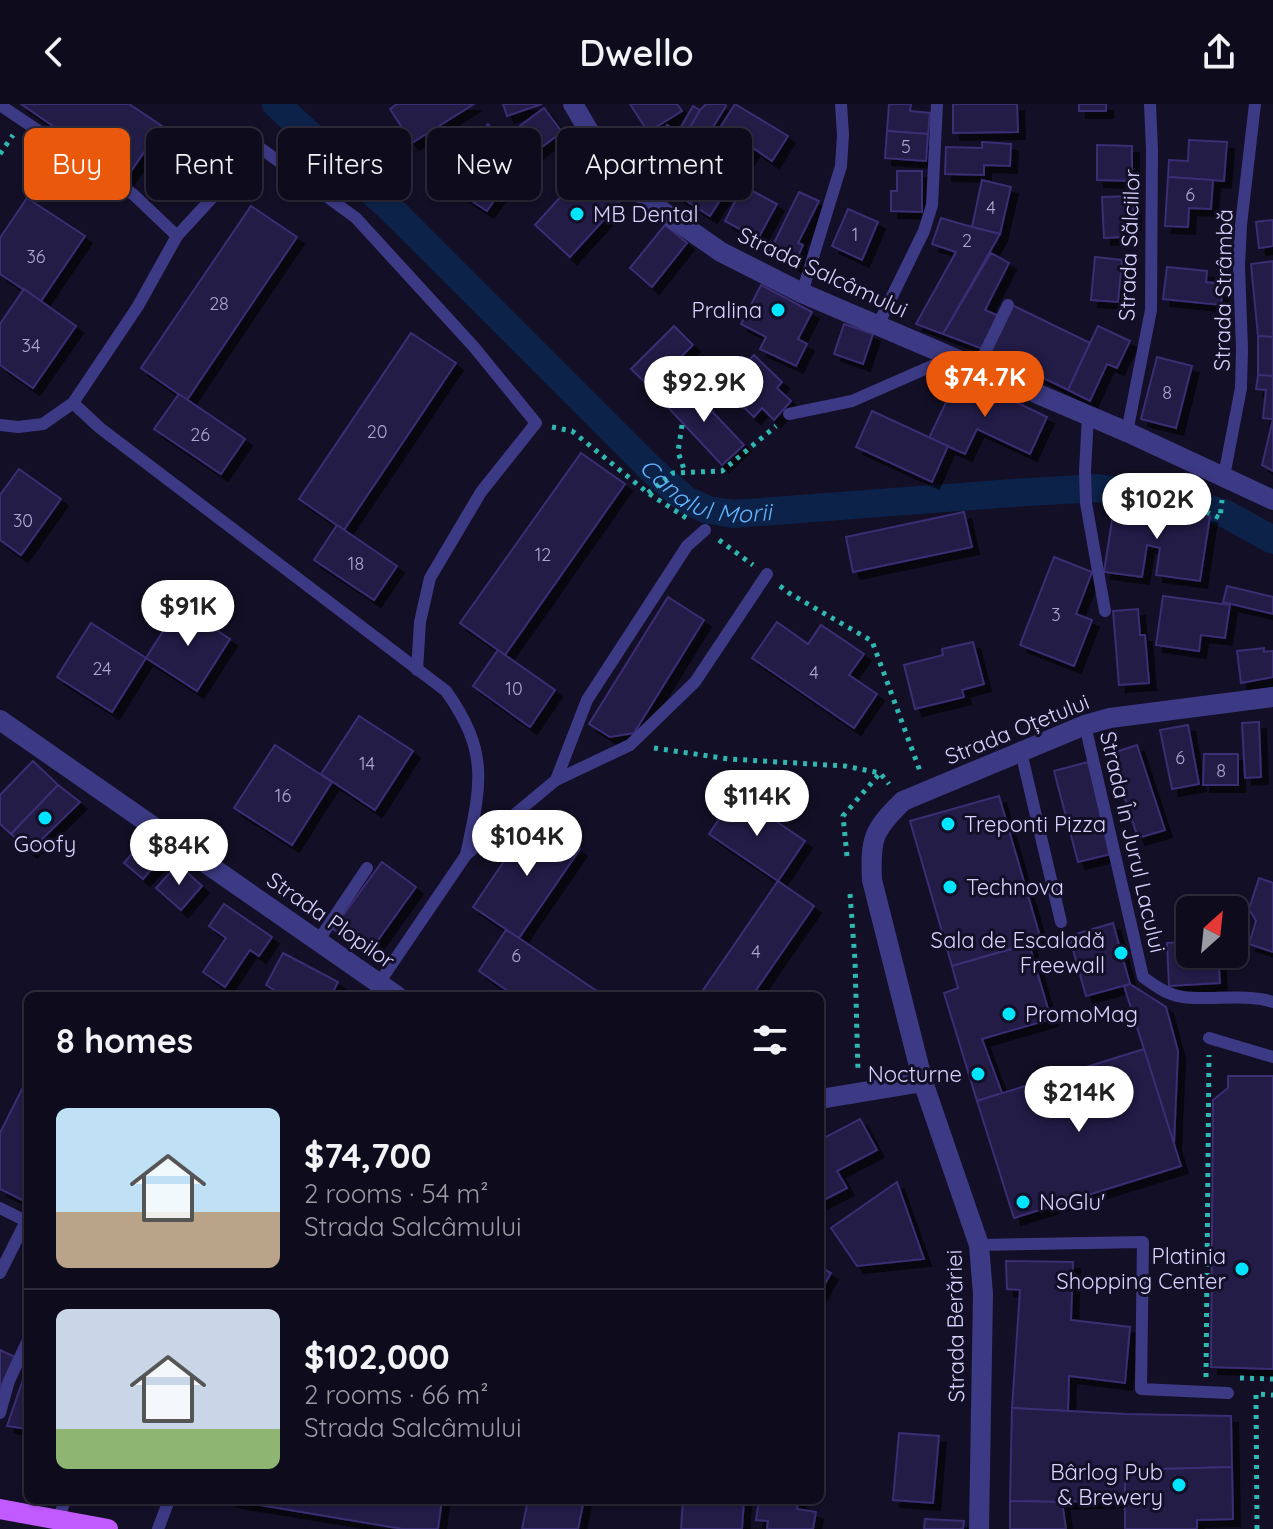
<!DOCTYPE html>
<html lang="en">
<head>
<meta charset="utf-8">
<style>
  body { margin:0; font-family:Quicksand,sans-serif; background:#171425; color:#f1f3f6; height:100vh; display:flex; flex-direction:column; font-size:30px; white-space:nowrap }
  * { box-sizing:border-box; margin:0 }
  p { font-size:26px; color:#9b9ba3 }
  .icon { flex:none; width:44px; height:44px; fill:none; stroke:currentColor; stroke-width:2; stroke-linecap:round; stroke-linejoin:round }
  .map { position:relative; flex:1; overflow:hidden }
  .side { position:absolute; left:24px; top:888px; width:800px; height:512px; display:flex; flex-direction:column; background:#0e0b1c; border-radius:12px; box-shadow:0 2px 6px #0004,0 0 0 2px #2e2b3b }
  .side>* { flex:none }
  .top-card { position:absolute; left:24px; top:24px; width:800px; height:72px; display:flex; gap:16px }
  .needle { width:52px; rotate:27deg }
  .fabs { position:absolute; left:1176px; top:792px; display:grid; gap:16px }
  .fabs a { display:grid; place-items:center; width:72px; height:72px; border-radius:12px; background:#0e0b1c; box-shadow:0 2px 6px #0004,0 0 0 2px #2e2b3b; font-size:40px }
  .price { position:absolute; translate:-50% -68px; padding:0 18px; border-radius:28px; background:#fff; color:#222; font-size:26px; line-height:52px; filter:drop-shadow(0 2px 4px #0008) }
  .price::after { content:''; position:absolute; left:50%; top:48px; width:24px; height:18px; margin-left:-12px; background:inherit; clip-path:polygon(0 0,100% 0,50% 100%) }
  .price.active { background:#ea580c; color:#fff }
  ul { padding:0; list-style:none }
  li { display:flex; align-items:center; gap:24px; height:200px; padding:0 32px }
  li+li { border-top:2px solid #2e2b3b }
  li span { display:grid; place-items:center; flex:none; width:224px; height:160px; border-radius:12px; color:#555 }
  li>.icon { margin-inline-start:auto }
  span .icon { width:96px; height:96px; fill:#fffc; stroke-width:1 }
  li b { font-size:34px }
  h2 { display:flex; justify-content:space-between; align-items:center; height:96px; padding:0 32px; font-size:34px }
  .pill { padding:0 28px; border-radius:12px; background:#0e0b1c; box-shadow:0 2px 6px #0004,0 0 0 2px #2e2b3b; font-size:28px; line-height:72px }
  .pill.active { background:#ea580c; color:#fff }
  header { display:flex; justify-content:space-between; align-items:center; height:104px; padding:0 32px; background:#0e0b1c; font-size:36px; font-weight:600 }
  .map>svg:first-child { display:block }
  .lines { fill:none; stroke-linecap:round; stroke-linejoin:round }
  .canal { stroke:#0c2248; stroke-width:28 }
  .building { fill:#241b47; stroke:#3b2d73; stroke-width:2; filter:url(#shadow) }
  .path { stroke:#2fb8b0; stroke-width:5; stroke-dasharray:4 6; stroke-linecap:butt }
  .lane { stroke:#3d3a85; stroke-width:12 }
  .street { stroke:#3d3a85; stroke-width:20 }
  .primary { stroke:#c25bff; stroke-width:20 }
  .poi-dot { fill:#00e5ff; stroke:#130f26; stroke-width:3 }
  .labels { text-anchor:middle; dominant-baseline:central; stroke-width:6; stroke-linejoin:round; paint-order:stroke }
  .number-label { font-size:18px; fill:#aca6d1 }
  .poi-label { font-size:22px; fill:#d9d4ff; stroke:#130f26; text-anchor:start }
  .street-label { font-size:22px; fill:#d9d4ff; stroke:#130f26 }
  .water-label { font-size:24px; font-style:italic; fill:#62b6ff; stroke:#130f26 }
</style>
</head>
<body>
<header><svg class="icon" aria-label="back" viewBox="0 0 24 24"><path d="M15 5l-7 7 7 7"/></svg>Dwello<svg class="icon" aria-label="share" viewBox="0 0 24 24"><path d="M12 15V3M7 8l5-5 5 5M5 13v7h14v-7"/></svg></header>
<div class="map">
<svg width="1273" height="1425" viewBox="0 0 1273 1425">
  <defs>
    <filter id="shadow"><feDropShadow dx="7" dy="7" stdDeviation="0" flood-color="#0009"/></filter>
  </defs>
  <rect width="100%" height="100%" fill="#130f26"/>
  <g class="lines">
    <path class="canal" id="s1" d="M276,0L392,106L654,368L686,396L708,406L734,410L1013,389L1098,384L1183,397L1226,410L1273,436"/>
  </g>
  <g class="building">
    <path d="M21,0H129L162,22L127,73Z"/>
    <path d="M397,0H474L412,39L390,5Z"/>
    <path d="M503,0H542L507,12Z"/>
    <path d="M630,0H677L682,7L648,28Z"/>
    <path d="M706,0H725L726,2L678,80L662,70L700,6Z"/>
    <path d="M735,0L788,32L772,57L753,44L710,112L677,91Z"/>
    <path d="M889,0H911L910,7L930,9L928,30L887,27Z"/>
    <path d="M953,0H1017L1018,28L953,29Z"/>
    <rect x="1079" y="0" width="27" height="7"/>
    <path d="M693,2L700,6L672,54L654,43L667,21L678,28Z"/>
    <path d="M544,4L562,28L519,60L501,36Z"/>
    <path d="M488,20L519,60L487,107L445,80Z"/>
    <path d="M887,27L928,30L926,57L885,54Z"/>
    <path d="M1189,36L1227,38L1224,77L1168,73L1169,56L1188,57Z"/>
    <path d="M982,38L1011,40L1010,62L984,61V71L945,70L946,43L982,44Z"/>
    <path d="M1097,41L1132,42V77L1097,76Z"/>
    <path d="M584,67L619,99L570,153L535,121Z"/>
    <path d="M897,67H922V108L891,107V87H897Z"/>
    <path d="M1168,73L1213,76L1211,105L1189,104L1188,123L1165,122Z"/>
    <path d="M982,76L1011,83L1000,130L972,123Z"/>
    <path d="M743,82L777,100L758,135L725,117Z"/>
    <path d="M799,88L819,97L798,139L803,141L794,161L769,149Z"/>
    <path d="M1133,92L1134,119L1123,120L1124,133L1104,134L1102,93Z"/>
    <path d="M27,94L85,132L41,197L0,170V134Z"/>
    <path d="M251,102L297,133L187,296L141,264Z"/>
    <path d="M848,105L878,118L862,156L832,142Z"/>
    <path d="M941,114L972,123L1000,130L943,230L916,220L956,148L932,140Z"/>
    <path d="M1273,116V142L1259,144L1256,118Z"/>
    <path d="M665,121L687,139L652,183L630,164Z"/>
    <path d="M991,149L1009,159L985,206L999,212L983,245L943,230Z"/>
    <path d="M1095,153L1122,156L1118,198L1091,196Z"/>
    <path d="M1273,157V233L1258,232L1251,160Z"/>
    <path d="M1167,163L1207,167L1206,178L1223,180L1221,201L1163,195Z"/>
    <path d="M761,181L812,208L798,235L807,240L796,262L760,245L766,233L741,220Z"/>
    <path d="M24,185L76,222L33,284L0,261V220Z"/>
    <path d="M1012,201L1090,239L1068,286L989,248Z"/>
    <path d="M844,220L873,230L863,260L834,250Z"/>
    <path d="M674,222L693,241L650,283L631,265Z"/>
    <path d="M1098,222L1130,237L1117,264L1107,260L1090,297L1068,286Z"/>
    <path d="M411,229L456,259L344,426L299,395Z"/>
    <path d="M1258,232L1273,233V272L1258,271Z"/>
    <path d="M754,251L782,278L777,284L791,297L774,316L762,304L754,313L723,284Z"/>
    <path d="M1157,253L1192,262L1176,324L1141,315Z"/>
    <path d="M959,271L1047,313L1030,350L977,325L965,350L929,334Z"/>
    <path d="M1258,271L1273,272V315L1263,314L1266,286L1256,285Z"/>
    <path d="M685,279L744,341L722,361L664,299Z"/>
    <path d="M179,290L245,335L221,370L154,325Z"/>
    <path d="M872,307L948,342L932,378L856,343Z"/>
    <path d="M1273,315V367L1262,361Z"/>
    <path d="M581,349L625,380L505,551L460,519Z"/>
    <path d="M19,365L61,395L21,451L0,436V391Z"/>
    <path d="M1115,397L1210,412L1200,477L1156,471L1160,444L1147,441L1142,473L1104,468Z"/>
    <path d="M964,408L972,443L853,468L846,433Z"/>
    <path d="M337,421L397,462L374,496L314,456Z"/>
    <path d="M1054,453L1092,468L1076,510L1092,516L1074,562L1020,541Z"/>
    <path d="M1227,482L1273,493V510L1223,498Z"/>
    <path d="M1163,492L1230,501L1225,534L1201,531L1199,547L1156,541Z"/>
    <path d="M668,493L704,516L634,629L610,633L589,620Z"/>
    <path d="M179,502L230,535L197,587L146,554Z"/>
    <path d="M1138,505L1140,531H1145L1149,579L1119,581L1113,507Z"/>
    <path d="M777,518L808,540L821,521L864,550L849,571L877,590L854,624L752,554Z"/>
    <path d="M91,519L146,554L112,608L57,573Z"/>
    <path d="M973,538L984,580L962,586L964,593L915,605L904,561L943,551L942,545Z"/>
    <path d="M1264,544V548L1273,547V573L1241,579L1237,547Z"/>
    <path d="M498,546L555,586L530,623L473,582Z"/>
    <path d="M359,612L413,647L375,706L321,670Z"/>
    <path d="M1259,618L1261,673L1245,674L1242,619Z"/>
    <path d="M1188,621L1199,680L1172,685L1160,626Z"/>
    <path d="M275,641L332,678L292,741L234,704Z"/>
    <path d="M1137,641L1165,726L1138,734L1110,650Z"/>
    <path d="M1204,650H1238V681H1203Z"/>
    <path d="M33,657L58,681L11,730L0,720V691Z"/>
    <path d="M1088,658L1111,750L1078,758L1054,667Z"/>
    <path d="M58,681L80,698L30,747L11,730Z"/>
    <path d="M736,690L805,737L778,777L709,730Z"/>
    <path d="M999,692L1041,836L952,862L910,717Z"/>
    <path d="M534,713L580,745L519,834L473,803Z"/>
    <path d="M142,738L161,754L143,775L124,759Z"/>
    <path d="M382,758L416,783L368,850L333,825Z"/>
    <path d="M178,760L202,782L181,806L156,784Z"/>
    <path d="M1259,774L1273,779V848L1249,840L1256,817L1249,805Z"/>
    <path d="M778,777L814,802L752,892H699Z"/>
    <path d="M224,800L272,833L259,852L250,846L225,883L203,868L226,834L209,822Z"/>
    <path d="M1216,801V806H1191V802Z"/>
    <path d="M1113,819L1130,880L1086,892L1069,832Z"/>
    <path d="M506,826L519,834L604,892H515L479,867Z"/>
    <path d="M1190,838V850H1218L1220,879L1169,882L1167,839Z"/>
    <path d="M1029,840L1051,915L982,935L1002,989L977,997L944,889L958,884L952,862Z"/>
    <path d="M283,849L338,878L331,892H284L266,881Z"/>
    <path d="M1130,880L1166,903L1178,947L1174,1040L1124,882Z"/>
    <path d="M1144,945L1181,1062L1014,1114L977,997Z"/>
    <path d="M1228,972H1273V1265L1211,1263L1213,996L1228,984Z"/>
    <path d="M28,973V1099L0,1085V1029Z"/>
    <path d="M860,1015L877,1046L837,1067L847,1084L820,1098V1036Z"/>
    <path d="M897,1078L924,1155L857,1162L831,1124Z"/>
    <path d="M1006,1157L1073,1158L1071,1216L1130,1223L1125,1279L1069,1272L1068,1307L1012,1304L1020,1186L1007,1185Z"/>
    <path d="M820,1163L831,1169L820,1189Z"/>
    <path d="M0,1246L15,1253L0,1285Z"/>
    <path d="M27,1264L28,1325L7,1322Z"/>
    <path d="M1012,1304L1126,1310L1231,1312L1232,1363L1125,1366V1396L1062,1398L1010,1397Z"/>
    <path d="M899,1329L939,1332L933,1399L893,1396Z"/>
    <path d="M1232,1363L1233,1415L1197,1416V1425H1125V1366Z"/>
    <path d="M229,1396H442L438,1425H403Z"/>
    <path d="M528,1396H584L578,1425H522Z"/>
    <path d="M683,1396H744L742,1425H681Z"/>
    <path d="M759,1396H798L797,1405L816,1408L813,1425H767L768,1417L756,1416Z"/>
    <path d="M1010,1397L1062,1398L1066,1425H1010Z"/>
    <path d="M925,1415L964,1417L963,1425H924Z"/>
  </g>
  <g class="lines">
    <g class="path">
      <path d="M0,50L13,31"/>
      <path d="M682,321L678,348L685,368"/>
      <path d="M552,323L572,327L648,389L691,417"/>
      <path d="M648,389L673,369L722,367L776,322"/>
      <path d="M1157,399L1204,407L1220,414L1222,396"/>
      <path d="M719,436L753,461"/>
      <path d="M780,482L789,489L872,537L920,667"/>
      <path d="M654,644L729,655L845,662L880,669L889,680"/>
      <path d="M847,752L843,712L880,669"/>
      <path d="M850,790L855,857L858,968"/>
      <path d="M1206,1273L1209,951"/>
      <path d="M1240,1274L1273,1275"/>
      <path d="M1257,1425L1256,1290L1273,1291"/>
    </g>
    <g class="lane">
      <path d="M0,1L134,91L177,132"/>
      <path d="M802,189L841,62L843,31L841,0"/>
      <path d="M878,221L924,127L932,101L937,0"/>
      <path d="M977,265L1008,201"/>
      <path d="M73,299L100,324L446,587C490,649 481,681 466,751"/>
      <path d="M789,310L852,297L950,254"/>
      <path d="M1088,312L1085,367L1086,399L1105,507"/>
      <path d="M0,321L18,323L43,320L73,299L138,202L177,132L259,43L356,114L474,243L536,319L481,388L430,474L420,518L417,566"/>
      <path d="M1127,328L1151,206L1152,45L1150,0"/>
      <path d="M1224,372L1241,284L1242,245L1239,162L1241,121L1255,0"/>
      <path d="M1085,621L1143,873C1155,882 1168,891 1183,893C1213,897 1244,889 1273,898"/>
      <path d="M1021,648L1061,818"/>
      <path d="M556,676L587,596L687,442L705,426"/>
      <path d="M318,837L367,764"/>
      <path d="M379,879L466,751L556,676L630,641L695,578L767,470"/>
      <path d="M1209,934L1273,953"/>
      <path d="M0,1104L26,1117L0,1169"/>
      <path d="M979,1141L1143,1138L1141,1285L1228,1289"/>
      <path d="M0,1309L9,1277L28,1236"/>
      <path d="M58,1417L65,1396"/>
      <path d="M158,1425L169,1396"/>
    </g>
    <g class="street">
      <path d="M573,0L590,29L641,89L662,107L721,148L802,189L1127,328L1273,396"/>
      <path d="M0,616L397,892"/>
      <path d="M820,995L923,978"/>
      <path d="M979,1425L983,1190L979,1141L923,978L872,776C870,735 873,726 903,697L1085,621L1110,614L1273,593"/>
    </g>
    <path class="primary" d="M0,1405L108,1425"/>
  </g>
  <g class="poi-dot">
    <circle cx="577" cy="110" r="8"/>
    <circle cx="778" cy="206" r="8"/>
    <circle cx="45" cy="714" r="8"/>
    <circle cx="948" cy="720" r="8"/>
    <circle cx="950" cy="783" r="8"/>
    <circle cx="1121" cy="849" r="8"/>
    <circle cx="1009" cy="910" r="8"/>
    <circle cx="978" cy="970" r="8"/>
    <circle cx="1023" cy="1098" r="8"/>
    <circle cx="1242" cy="1165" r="8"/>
    <circle cx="1179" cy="1381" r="8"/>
  </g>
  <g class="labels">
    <g class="number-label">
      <text x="906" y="42">5</text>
      <text x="1190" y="90">6</text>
      <text x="991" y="103">4</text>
      <text x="855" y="130">1</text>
      <text x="967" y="136">2</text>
      <text x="36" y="152">36</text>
      <text x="219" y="199">28</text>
      <text x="31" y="241">34</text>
      <text x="1167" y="288">8</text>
      <text x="377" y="327">20</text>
      <text x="200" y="330">26</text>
      <text x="23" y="416">30</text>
      <text x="543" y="450">12</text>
      <text x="356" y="459">18</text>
      <text x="1056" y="510">3</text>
      <text x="102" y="564">24</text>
      <text x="814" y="568">4</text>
      <text x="514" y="584">10</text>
      <text x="1180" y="653">6</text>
      <text x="367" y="659">14</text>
      <text x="1221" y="666">8</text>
      <text x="283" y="691">16</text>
      <text x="756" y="847">4</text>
      <text x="516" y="851">6</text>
    </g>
    <g class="poi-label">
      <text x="593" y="110">MB Dental</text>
      <text x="762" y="206" text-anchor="end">Pralina</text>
      <text x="964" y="720">Treponti Pizza</text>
      <text x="45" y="740" text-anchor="middle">Goofy</text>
      <text x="966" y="783">Technova</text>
      <text x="1105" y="836" text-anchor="end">Sala de Escaladă<tspan x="1105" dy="25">Freewall</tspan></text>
      <text x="1025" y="910">PromoMag</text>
      <text x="962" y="970" text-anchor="end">Nocturne</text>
      <text x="1039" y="1098">NoGlu'</text>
      <text x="1226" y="1152" text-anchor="end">Platinia<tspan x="1226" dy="25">Shopping Center</tspan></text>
      <text x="1163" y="1368" text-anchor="end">Bârlog Pub<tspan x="1163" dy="25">&amp; Brewery</tspan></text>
    </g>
    <g class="street-label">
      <text transform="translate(1129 141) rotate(-88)">Strada Sălciilor</text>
      <text transform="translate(823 168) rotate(25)">Strada Salcâmului</text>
      <text transform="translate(1223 186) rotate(-89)">Strada Strâmbă</text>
      <text transform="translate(1017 625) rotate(-22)">Strada Oțetului</text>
      <text transform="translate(1133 738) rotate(77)">Strada În Jurul Lacului</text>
      <text transform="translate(331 816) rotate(35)">Strada Plopilor</text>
      <text transform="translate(955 1222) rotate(-91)">Strada Berăriei</text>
    </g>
    <g class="water-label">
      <text stroke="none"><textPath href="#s1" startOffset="586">Canalul Morii</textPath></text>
    </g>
  </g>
</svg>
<div class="fabs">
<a><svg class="needle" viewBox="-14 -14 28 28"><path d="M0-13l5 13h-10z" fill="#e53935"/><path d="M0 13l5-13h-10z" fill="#9b9ba3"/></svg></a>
</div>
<b class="price active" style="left:985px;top:315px">$74.7K</b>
<b class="price" style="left:704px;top:320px">$92.9K</b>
<b class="price" style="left:1157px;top:437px">$102K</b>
<b class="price" style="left:188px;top:544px">$91K</b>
<b class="price" style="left:757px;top:734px">$114K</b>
<b class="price" style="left:527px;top:774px">$104K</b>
<b class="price" style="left:179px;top:783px">$84K</b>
<b class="price" style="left:1079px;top:1030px">$214K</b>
<div class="top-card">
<a class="pill active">Buy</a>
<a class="pill">Rent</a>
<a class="pill">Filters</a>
<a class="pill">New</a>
<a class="pill">Apartment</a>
</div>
<section class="side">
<h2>8 homes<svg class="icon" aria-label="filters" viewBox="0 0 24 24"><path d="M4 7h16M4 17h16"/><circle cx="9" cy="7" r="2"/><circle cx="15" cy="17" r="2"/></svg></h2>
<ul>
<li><span style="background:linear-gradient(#bfe0f5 65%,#b9a48a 0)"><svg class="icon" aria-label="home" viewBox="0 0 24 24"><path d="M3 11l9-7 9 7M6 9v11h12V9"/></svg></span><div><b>$74,700</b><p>2 rooms · 54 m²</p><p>Strada Salcâmului</p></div></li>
<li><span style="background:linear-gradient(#c9d6e8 75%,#8fb573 0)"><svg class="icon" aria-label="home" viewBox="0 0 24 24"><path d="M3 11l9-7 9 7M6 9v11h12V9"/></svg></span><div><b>$102,000</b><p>2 rooms · 66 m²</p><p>Strada Salcâmului</p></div></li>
</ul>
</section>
</div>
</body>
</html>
